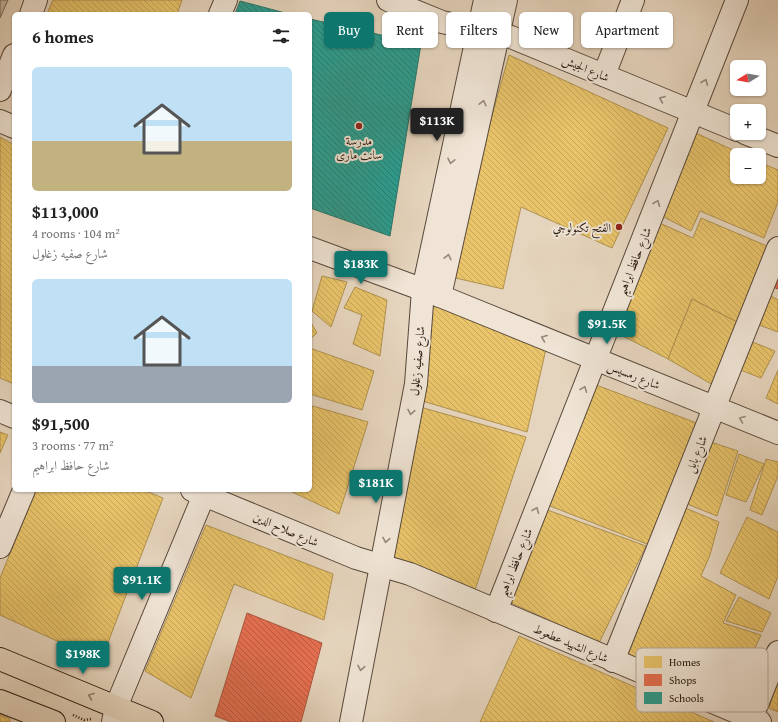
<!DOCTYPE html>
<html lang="en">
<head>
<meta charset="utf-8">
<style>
  body { margin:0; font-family:"Gentium Book Plus",Amiri,serif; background:#f2f2f2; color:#222; height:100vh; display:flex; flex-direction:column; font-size:15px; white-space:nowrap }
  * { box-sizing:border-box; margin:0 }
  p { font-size:13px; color:#767676 }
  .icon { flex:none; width:22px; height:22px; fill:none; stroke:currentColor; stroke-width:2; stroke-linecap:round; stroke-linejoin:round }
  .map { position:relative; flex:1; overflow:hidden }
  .side { position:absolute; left:12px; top:12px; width:300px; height:480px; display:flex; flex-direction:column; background:#fff; border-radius:6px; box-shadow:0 1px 3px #0004 }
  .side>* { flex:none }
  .top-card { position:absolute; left:324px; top:12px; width:380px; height:36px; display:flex; gap:8px }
  .needle { width:26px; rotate:259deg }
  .fabs { position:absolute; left:730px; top:60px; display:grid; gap:8px }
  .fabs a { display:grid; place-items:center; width:36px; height:36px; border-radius:6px; background:#fff; box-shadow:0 1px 3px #0004; font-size:20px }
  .price { position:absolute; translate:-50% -34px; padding:0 9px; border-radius:4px; background:#0f766e; color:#fff; font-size:13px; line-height:26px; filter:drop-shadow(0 1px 2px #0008) }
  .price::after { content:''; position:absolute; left:50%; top:24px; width:12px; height:9px; margin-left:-6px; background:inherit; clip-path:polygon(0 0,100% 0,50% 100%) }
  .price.selected { background:#222; color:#fff }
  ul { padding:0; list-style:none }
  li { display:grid; align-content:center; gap:8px; height:212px; padding:0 20px }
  li span { display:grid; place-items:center; height:124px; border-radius:6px; color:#555 }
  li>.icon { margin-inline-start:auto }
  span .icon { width:72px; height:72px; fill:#fffc; stroke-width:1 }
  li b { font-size:17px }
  h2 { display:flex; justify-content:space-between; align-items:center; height:48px; padding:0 20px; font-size:17px }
  .chip { padding:0 14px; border-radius:6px; background:#fff; box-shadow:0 1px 3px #0004; font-size:14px; line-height:36px }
  .chip.selected { background:#0f766e; color:#fff }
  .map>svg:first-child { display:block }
  .green { fill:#c6b5a0; stroke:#766758 }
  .homes { fill:url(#homes-back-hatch); stroke:#af914f }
  .shops { fill:url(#shops-back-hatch); stroke:#ad553d }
  .schools { fill:url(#schools-back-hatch); stroke:#297569 }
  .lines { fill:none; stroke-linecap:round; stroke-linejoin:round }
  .minor-casing { stroke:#57483b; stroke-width:24 }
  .major-casing { stroke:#27190f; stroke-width:24 }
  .path { stroke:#27190f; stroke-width:2.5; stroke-dasharray:1 2; stroke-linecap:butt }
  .minor { stroke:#efe4d5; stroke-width:22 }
  .major { stroke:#e6d5be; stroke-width:22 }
  .oneway { stroke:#95897c }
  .oneway2 { stroke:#90806f }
  .poi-dot { fill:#8f2418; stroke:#efe4d5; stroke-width:1.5 }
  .labels { text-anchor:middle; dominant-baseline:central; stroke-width:4; stroke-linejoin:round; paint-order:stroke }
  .street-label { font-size:12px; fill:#27190f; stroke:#efe4d5 }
  .poi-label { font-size:12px; fill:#27190f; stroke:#efe4d5 }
  .key { fill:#efe4d5; stroke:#b3a79a; stroke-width:1 }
  .key-label { font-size:11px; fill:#27190f }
</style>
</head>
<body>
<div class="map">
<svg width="778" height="722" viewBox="0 0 778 722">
  <defs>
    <pattern id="homes-back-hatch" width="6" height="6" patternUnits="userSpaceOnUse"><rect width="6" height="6" fill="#e9c46a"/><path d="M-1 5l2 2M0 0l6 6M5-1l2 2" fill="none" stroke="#c8a85b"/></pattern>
    <pattern id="shops-back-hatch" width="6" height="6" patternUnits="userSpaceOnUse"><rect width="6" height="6" fill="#e76f51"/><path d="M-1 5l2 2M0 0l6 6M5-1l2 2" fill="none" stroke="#bb5a42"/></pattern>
    <pattern id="schools-back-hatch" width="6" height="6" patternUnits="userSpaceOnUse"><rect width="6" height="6" fill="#2a9d8f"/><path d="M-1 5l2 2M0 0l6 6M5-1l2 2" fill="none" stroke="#247f73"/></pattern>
  </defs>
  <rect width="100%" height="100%" fill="#e6d5be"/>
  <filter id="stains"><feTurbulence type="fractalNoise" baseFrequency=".005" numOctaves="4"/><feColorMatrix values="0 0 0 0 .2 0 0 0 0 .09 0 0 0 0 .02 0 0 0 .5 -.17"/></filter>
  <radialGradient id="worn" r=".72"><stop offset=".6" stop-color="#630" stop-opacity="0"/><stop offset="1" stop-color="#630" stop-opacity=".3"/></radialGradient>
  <path class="green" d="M0,0H8L0,18Z"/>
  <g class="homes">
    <path d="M53,0H182L177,14H47Z"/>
    <path d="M509,55L668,128L612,248L521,207L503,289L447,276Z"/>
    <path d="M689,130L744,155H737V177H759V162L778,170V202L764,238L700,211L691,231L658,214Z"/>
    <path d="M0,137L14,145V384L0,378Z"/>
    <path d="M701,218L767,246L737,322L692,299L668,359L611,330L653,220L693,238Z"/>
    <path d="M322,276L347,282L331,327L312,311Z"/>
    <path d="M355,287L387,300L380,356L353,344L362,315L344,308Z"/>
    <path d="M771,296L778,300V332L759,325Z"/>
    <path d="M692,299L737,322L713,385L668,359Z"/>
    <path d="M437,303L546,349L527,432L419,400L426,310Z"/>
    <path d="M310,321L317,333L310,339Z"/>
    <path d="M750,341L775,351L761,378L738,369Z"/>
    <path d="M310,348L374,371L362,410L310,394Z"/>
    <path d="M778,370V404L766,398Z"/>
    <path d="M591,383L702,425L652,546L545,504Z"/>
    <path d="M313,406L368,422L339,514L288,490H310V411Z"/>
    <path d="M420,407L526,437L475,590L391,558Z"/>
    <path d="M0,432L8,435L0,453Z"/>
    <path d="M705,440L738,451L717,516L682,502Z"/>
    <path d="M739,454L764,464L746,502L726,495Z"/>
    <path d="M766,459L778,462V476L762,515L750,510Z"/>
    <path d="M36,490H143L163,498L101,661L0,615V578Z"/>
    <path d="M678,505L719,522L710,555L701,576L736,595L723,623L761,635L731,700L621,652Z"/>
    <path d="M542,508L646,546L599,643L507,601Z"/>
    <path d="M747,517L778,532V576L769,599L720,573Z"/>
    <path d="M206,525L333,574L324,620L234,584L191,698L145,671Z"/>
    <path d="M739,597L771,613L762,632L726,621Z"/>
    <path d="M519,636L714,722H480Z"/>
    <path d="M778,681V712L769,708Z"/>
    <path d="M0,715L10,719V722H0Z"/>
  </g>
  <g class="shops">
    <path d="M778,260V289L768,285Z"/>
    <path d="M247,613L322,643L301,722H231L215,716Z"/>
  </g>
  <g class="schools">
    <path d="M240,1L289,14H235Z"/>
    <path d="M310,19L421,44L390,236L310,208Z"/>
  </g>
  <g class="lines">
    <defs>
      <g id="minor">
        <path d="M388,0L442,22L511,37L737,130"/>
        <path d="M31,14L36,0"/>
        <path d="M220,14L226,0"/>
        <path d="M604,75L633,0"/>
        <path d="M0,90L14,55"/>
        <path d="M0,121L14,127"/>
        <path d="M745,133L778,146"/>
        <path d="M310,248L440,296L778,433"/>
        <path d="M440,296L506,0"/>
        <path d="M0,411L14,417"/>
        <path d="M192,490L356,558L410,574L760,722"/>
        <path d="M0,547L24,490"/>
        <path d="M496,611L737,0"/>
        <path d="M613,661L778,248"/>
        <path d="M113,722L116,707L206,490"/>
        <path d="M351,722L416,384L423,290L485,0"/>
        <path d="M750,722L778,652"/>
      </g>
      <g id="major">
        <path d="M0,659L152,722"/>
        <path d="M0,701L54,722"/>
      </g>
    </defs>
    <use href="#minor" class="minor-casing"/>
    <use href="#major" class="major-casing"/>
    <path class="path" d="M73,715L84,720L91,719"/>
    <use href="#minor" class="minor"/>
    <use href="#major" class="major"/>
  </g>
  <defs><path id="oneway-chevron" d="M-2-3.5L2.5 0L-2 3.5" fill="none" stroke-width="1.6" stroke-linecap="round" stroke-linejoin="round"/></defs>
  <g class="oneway">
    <use href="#oneway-chevron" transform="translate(705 82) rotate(-68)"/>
    <use href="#oneway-chevron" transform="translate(662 99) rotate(-158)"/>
    <use href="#oneway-chevron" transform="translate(483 103) rotate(-77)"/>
    <use href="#oneway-chevron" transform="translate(451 161) rotate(102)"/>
    <use href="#oneway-chevron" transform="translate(657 203) rotate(-68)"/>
    <use href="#oneway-chevron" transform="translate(448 257) rotate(-77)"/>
    <use href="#oneway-chevron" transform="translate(544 338) rotate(-158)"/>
    <use href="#oneway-chevron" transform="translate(584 389) rotate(-68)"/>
    <use href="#oneway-chevron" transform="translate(411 412) rotate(101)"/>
    <use href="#oneway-chevron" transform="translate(742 419) rotate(-158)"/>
    <use href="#oneway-chevron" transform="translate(536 510) rotate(-68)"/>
    <use href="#oneway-chevron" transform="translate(386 540) rotate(101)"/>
    <use href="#oneway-chevron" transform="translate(361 668) rotate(101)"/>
  </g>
  <use class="oneway2" href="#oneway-chevron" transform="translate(91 696) rotate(-158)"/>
  <g class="poi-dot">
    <circle cx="359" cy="126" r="4"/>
    <circle cx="619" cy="227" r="4"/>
  </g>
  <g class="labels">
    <g class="street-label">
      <text transform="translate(586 68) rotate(23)">شارع الجيش</text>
      <text transform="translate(634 261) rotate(-68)">شارع حافظ ابراهيم</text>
      <text transform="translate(417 361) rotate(-85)">شارع صفيه زغلول</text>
      <text transform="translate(634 375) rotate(22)">شارع رمسيس</text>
      <text transform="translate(696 454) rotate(-68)">شارع بابل</text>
      <text transform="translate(286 529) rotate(23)">شارع صلاح الدين</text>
      <text transform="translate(515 562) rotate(-68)">شارع حافظ ابراهيم</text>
      <text transform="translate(571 643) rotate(23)">شارع الشهيد عطعوط</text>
    </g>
    <g class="poi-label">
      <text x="359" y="140">مدرسة<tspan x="359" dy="14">سانت مارى</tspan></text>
      <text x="611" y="227" text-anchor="end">الفتح تكنولوجي</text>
    </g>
  </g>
  <rect x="636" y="648" width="132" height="64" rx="6" class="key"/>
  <rect x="644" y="656" width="18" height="12" fill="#e9c46a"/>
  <rect x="644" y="674" width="18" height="12" fill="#e76f51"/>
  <rect x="644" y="692" width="18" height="12" fill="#2a9d8f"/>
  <g class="key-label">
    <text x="669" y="666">Homes</text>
    <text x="669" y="684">Shops</text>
    <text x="669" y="702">Schools</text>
  </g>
  <rect width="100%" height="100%" filter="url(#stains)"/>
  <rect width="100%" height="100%" fill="url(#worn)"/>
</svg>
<div class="fabs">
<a><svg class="needle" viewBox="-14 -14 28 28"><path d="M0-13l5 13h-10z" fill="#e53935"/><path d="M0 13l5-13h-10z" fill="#767676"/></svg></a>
<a>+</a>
<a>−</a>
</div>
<b class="price selected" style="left:437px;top:142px">$113K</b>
<b class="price" style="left:361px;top:285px">$183K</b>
<b class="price" style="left:607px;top:345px">$91.5K</b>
<b class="price" style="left:376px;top:504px">$181K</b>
<b class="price" style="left:142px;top:601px">$91.1K</b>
<b class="price" style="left:83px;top:675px">$198K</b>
<div class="top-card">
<a class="chip selected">Buy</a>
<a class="chip">Rent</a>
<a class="chip">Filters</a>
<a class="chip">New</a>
<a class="chip">Apartment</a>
</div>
<section class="side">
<h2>6 homes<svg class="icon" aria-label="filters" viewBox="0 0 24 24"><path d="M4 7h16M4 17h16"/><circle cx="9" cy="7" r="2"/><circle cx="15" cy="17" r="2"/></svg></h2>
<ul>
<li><span style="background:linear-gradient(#bfe0f5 60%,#c2b280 0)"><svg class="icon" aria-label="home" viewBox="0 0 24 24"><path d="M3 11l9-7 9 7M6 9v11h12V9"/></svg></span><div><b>$113,000</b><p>4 rooms · 104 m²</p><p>شارع صفيه زغلول</p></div></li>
<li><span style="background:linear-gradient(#bfe0f5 70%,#9aa5b1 0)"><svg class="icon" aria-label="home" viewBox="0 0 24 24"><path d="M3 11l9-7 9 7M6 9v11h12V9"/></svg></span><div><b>$91,500</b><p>3 rooms · 77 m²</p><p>شارع حافظ ابراهيم</p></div></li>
</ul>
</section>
</div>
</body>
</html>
